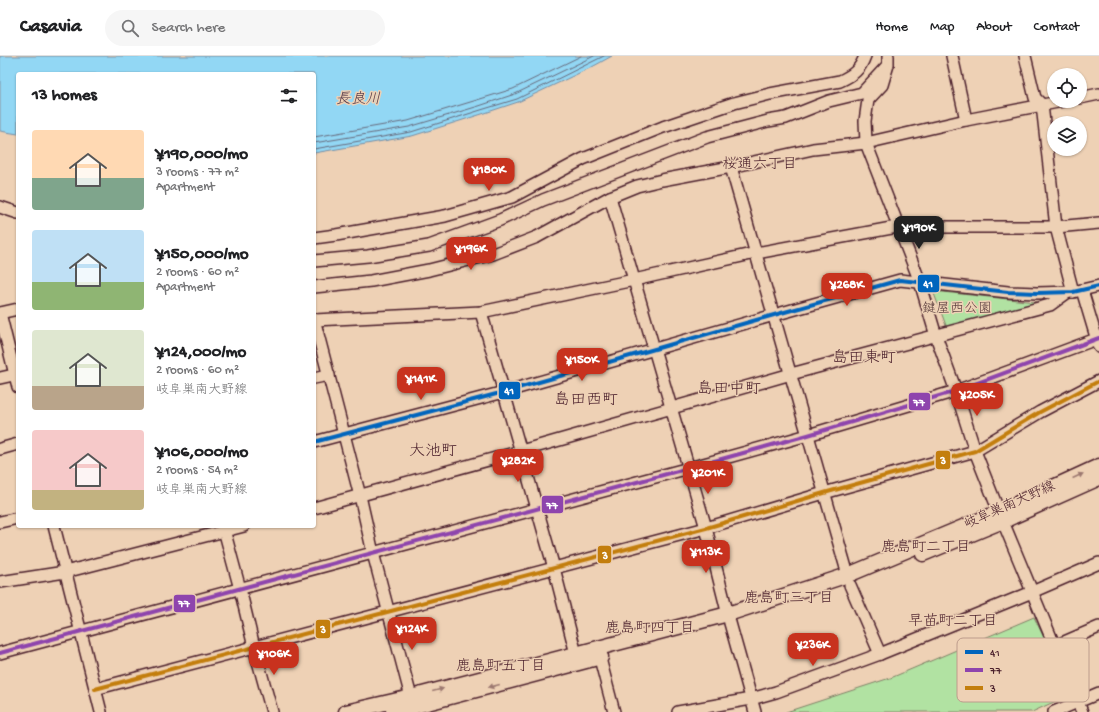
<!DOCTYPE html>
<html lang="en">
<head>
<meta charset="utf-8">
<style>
  body { margin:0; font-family:"Gochi Hand","Klee One",sans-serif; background:#f6f6f6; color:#202124; height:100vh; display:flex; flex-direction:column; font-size:15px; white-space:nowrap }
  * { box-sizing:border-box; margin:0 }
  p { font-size:13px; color:#757577 }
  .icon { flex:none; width:22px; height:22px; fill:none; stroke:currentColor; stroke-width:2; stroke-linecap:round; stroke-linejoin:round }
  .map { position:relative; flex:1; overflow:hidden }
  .drawer { position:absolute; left:16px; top:16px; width:300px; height:456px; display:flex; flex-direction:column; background:#fff; border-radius:4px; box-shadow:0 1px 3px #0004 }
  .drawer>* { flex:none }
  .buttons { position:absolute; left:1047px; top:12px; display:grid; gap:8px }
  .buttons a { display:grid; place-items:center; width:40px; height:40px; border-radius:50%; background:#fff; box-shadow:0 1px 3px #0004; font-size:20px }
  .price { position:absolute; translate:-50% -34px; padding:0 9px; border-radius:8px; background:#c8321e; color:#fff; font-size:13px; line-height:26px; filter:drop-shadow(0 1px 2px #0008) }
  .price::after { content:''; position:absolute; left:50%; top:24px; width:12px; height:9px; margin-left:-6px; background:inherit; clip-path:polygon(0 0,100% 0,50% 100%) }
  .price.selected { background:#222; color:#fff }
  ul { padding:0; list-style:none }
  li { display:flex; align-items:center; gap:12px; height:100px; padding:0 16px }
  li span { display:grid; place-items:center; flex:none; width:112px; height:80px; border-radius:4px; color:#555 }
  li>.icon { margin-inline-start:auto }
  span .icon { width:48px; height:48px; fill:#fffc; stroke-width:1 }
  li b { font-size:17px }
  h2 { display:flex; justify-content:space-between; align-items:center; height:48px; padding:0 16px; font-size:17px }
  header { display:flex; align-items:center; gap:24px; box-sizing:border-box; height:56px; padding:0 20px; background:#fff; border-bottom:1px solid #e0e0e0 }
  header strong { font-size:19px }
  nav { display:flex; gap:22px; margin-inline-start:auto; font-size:14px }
  .search { width:280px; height:36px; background:#f6f6f6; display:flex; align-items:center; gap:10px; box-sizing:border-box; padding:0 14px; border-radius:22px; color:#757577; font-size:15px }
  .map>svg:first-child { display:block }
  .green { fill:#b1e2a2; stroke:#7e8066 }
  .water { fill:#92d7f4; stroke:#758da4 }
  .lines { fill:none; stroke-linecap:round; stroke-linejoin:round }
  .shore { stroke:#67697b; stroke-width:1 }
  .minor-casing { stroke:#4a1f2b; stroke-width:14 }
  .major-casing { stroke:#4a1f2b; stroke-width:17 }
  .minor { stroke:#eed1b5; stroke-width:11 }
  .major { stroke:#eed1b5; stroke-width:14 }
  .bus-1-casing { stroke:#eed1b5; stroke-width:7 }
  .bus-2-casing { stroke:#eed1b5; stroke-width:7 }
  .bus-3-casing { stroke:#eed1b5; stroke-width:7 }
  .bus-1 { stroke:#0065bd; stroke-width:4 }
  .bus-2 { stroke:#8e44ad; stroke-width:4 }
  .bus-3 { stroke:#c37e0d; stroke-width:4 }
  .oneway { fill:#9c7870 }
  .labels { text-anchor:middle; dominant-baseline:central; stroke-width:3; stroke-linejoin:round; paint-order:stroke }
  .park-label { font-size:14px; fill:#593c3d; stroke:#eed1b5 }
  .street-label { font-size:14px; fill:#4a1f2b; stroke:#eed1b5 }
  .water-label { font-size:15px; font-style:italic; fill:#553b49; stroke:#eed1b5 }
  .neighbourhood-label { font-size:15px; fill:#4a1f2b; stroke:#eed1b5 }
  .quarter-label { font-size:16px; fill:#4a1f2b; stroke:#eed1b5 }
  .key { fill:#eed1b5; stroke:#bd9c8c; stroke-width:1 }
  .key-label { font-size:11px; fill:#4a1f2b }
  .line-badge { stroke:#eed1b5; stroke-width:1.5 }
  .badge-label { font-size:11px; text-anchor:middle; font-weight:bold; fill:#fff }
</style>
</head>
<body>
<header>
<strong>Casavia</strong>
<div class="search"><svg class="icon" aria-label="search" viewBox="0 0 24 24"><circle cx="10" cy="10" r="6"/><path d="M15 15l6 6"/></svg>Search here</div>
<nav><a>Home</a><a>Map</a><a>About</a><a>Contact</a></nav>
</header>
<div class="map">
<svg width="1099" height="656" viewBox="0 0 1099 656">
  <rect width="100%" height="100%" fill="#eed1b5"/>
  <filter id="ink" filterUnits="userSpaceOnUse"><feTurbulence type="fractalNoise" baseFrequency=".025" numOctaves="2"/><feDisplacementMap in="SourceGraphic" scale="8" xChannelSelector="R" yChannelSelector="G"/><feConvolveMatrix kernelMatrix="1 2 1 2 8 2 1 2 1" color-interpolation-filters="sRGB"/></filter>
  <g filter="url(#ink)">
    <g class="green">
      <path d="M933,235L1045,247L947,272Z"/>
      <path d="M1034,561L1071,638L1032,656H786L893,621Z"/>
    </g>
    <path class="water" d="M0,0H612L592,11L518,46L482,58L412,80L314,97V18H18V78L0,75Z"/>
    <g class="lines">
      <g class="shore">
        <path d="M314,81L408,65L513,33L581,0"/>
        <path d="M314,87L409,71L479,50L515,38L594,0"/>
        <path d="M314,93L411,76L481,54L517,43L604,0"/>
      </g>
      <defs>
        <g id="minor">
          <path d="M888,0V9L882,29L868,44L865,65L866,87L920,226L936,280L956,335L975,395L999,456L1082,656"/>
          <path d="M952,0L966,64"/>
          <path d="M1025,0L1035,42L1042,49L1056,171L1073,236"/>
          <path d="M1080,42L1099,38"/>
          <path d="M731,111L848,519"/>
          <path d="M610,141L706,472L730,567L755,656"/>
          <path d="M0,151L18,157"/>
          <path d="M314,182L336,179L445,160L512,141L583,103L663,71L734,47L770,38L840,25C853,19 860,14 865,0"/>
          <path d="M314,205L368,200L429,190L500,164L543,144L707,81L768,65L786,62L829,45L862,37L886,11"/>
          <path d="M314,231L371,225L429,214L493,198L537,181L610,141L637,130L662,124L731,111L813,93L866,87L966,64L1063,45"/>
          <path d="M1082,234L1099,291"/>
          <path d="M481,256L554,512L576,598"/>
          <path d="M0,257L18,331"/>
          <path d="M0,257L18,253"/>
          <path d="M314,263L360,440L373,497L411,641"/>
          <path d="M314,264L481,256L634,224L756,197L897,171H1056L1099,167"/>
          <path d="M0,322L18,318"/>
          <path d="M314,322L329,319"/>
          <path d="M314,386L504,336L774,259L900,224L1008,236L1037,237L1073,236L1099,230"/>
          <path d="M0,393L18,388"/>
          <path d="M314,452L521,395L791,318L1050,249L1068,236"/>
          <path d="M0,466L18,462"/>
          <path d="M54,470L101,656"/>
          <path d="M223,470L240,533L254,591L272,656"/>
          <path d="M0,526L65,516L244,470"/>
          <path d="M850,529L880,598"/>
          <path d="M1055,590L1099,571"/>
          <path d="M598,595L614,656"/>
          <path d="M0,597L689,412L808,379L956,335L1099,282"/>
          <path d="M95,633L706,472L824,437L975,395L1040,356L1099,325"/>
          <path d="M678,656L751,643L776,636L880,598L1032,536L1099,507"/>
          <path d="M1054,656L1099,637"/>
        </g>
        <g id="major">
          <path d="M923,498L1003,465L1099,422"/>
          <path d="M346,656L411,641L728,558L848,519L999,456L1099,410"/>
          <path d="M393,656L601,601"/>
        </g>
      </defs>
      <use href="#minor" class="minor-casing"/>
      <use href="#major" class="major-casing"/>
      <use href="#minor" class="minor"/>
      <use href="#major" class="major"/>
      <defs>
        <path id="bus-1" d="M314,386L504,336L774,259L900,224L1008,236L1037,237L1073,236L1099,230"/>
        <path id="bus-2" d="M0,597L689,412L808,379L956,335L1099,282"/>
        <path id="bus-3" d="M95,633L706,472L824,437L975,395L1040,356L1099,325"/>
      </defs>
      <use href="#bus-1" class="bus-1-casing"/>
      <use href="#bus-2" class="bus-2-casing"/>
      <use href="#bus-3" class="bus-3-casing"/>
      <use href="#bus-1" class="bus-1"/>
      <use href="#bus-2" class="bus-2"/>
      <use href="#bus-3" class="bus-3"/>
    </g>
    <defs><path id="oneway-solid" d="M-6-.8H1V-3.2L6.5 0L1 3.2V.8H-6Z"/></defs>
    <g class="oneway">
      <use href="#oneway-solid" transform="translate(1078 420) rotate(-25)"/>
      <use href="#oneway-solid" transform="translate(494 630) rotate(165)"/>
      <use href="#oneway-solid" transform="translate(438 634) rotate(-15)"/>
    </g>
  </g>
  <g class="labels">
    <g class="park-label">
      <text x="957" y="253">鍵屋西公園</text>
    </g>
    <g class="street-label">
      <text transform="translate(1010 450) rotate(-24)">岐阜巣南大野線</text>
    </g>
    <g class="water-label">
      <text x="358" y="44">長良川</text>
    </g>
    <g class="neighbourhood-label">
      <text x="760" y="109">桜通六丁目</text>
      <text x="926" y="492">鹿島町二丁目</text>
      <text x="789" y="543">鹿島町三丁目</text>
      <text x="953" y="566">早苗町二丁目</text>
      <text x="650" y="573">鹿島町四丁目</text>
      <text x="501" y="611">鹿島町五丁目</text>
    </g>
    <g class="quarter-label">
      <text x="864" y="303">島田東町</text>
      <text x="729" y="334">島田中町</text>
      <text x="586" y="345">島田西町</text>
      <text x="433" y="396">大池町</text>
    </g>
  </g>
  <rect x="957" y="582" width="132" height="64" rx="6" class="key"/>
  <rect x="965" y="594" width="18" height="4" fill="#0065bd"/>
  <rect x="965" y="612" width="18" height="4" fill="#8e44ad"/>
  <rect x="965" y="630" width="18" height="4" fill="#c37e0d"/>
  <g class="key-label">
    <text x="990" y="600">41</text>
    <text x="990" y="618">77</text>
    <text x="990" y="636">3</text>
  </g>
  <g class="line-badge">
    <rect x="917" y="218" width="23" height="19" rx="4" fill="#0065bd"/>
    <rect x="498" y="325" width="23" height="19" rx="4" fill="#0065bd"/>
    <rect x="908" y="336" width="23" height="19" rx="4" fill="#8e44ad"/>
    <rect x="935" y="394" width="16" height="20" rx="4" fill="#c37e0d"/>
    <rect x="541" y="439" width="23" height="19" rx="4" fill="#8e44ad"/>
    <rect x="597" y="489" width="15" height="19" rx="4" fill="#c37e0d"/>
    <rect x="173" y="538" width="23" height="19" rx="4" fill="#8e44ad"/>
    <rect x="315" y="563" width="16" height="20" rx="4" fill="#c37e0d"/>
  </g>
  <g class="badge-label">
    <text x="928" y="231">41</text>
    <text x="509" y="338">41</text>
    <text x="919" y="350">77</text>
    <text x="943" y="408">3</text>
    <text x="552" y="453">77</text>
    <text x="605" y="503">3</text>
    <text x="184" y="551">77</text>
    <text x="323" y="577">3</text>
  </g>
</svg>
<div class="buttons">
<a><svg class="icon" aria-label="locate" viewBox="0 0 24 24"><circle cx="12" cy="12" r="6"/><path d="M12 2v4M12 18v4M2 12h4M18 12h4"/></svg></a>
<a><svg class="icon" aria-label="layers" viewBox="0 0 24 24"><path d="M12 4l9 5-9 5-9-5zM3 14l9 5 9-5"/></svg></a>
</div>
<b class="price" style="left:489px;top:136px">¥180K</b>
<b class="price selected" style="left:919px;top:194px">¥190K</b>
<b class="price" style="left:471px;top:215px">¥196K</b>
<b class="price" style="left:847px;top:251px">¥268K</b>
<b class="price" style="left:582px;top:326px">¥150K</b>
<b class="price" style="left:421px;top:345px">¥141K</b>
<b class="price" style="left:977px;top:361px">¥205K</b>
<b class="price" style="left:518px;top:427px">¥282K</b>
<b class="price" style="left:708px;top:439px">¥201K</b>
<b class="price" style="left:706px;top:518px">¥113K</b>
<b class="price" style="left:412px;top:595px">¥124K</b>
<b class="price" style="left:813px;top:611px">¥236K</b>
<b class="price" style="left:274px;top:620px">¥106K</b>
<section class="drawer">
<h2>13 homes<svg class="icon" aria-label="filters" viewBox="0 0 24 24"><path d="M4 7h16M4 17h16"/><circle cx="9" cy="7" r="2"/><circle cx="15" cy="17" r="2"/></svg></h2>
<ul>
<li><span style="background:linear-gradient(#ffd9b3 60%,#7fa58c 0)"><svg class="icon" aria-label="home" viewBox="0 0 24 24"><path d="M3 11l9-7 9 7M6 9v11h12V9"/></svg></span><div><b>¥190,000/mo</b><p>3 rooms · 77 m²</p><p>Apartment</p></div></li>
<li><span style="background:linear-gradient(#bfe0f5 65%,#8fb573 0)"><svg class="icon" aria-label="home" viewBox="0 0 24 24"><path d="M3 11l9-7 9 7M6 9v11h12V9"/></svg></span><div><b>¥150,000/mo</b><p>2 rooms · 60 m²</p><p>Apartment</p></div></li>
<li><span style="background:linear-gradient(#dfe7d0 70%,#b9a48a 0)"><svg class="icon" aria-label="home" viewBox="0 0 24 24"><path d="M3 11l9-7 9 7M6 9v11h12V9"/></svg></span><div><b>¥124,000/mo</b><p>2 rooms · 60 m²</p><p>岐阜巣南大野線</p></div></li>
<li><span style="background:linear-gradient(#f6c9c9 75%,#c2b280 0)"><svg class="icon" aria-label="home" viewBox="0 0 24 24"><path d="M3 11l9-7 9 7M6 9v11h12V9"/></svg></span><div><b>¥106,000/mo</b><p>2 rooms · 54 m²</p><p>岐阜巣南大野線</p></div></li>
</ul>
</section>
</div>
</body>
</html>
